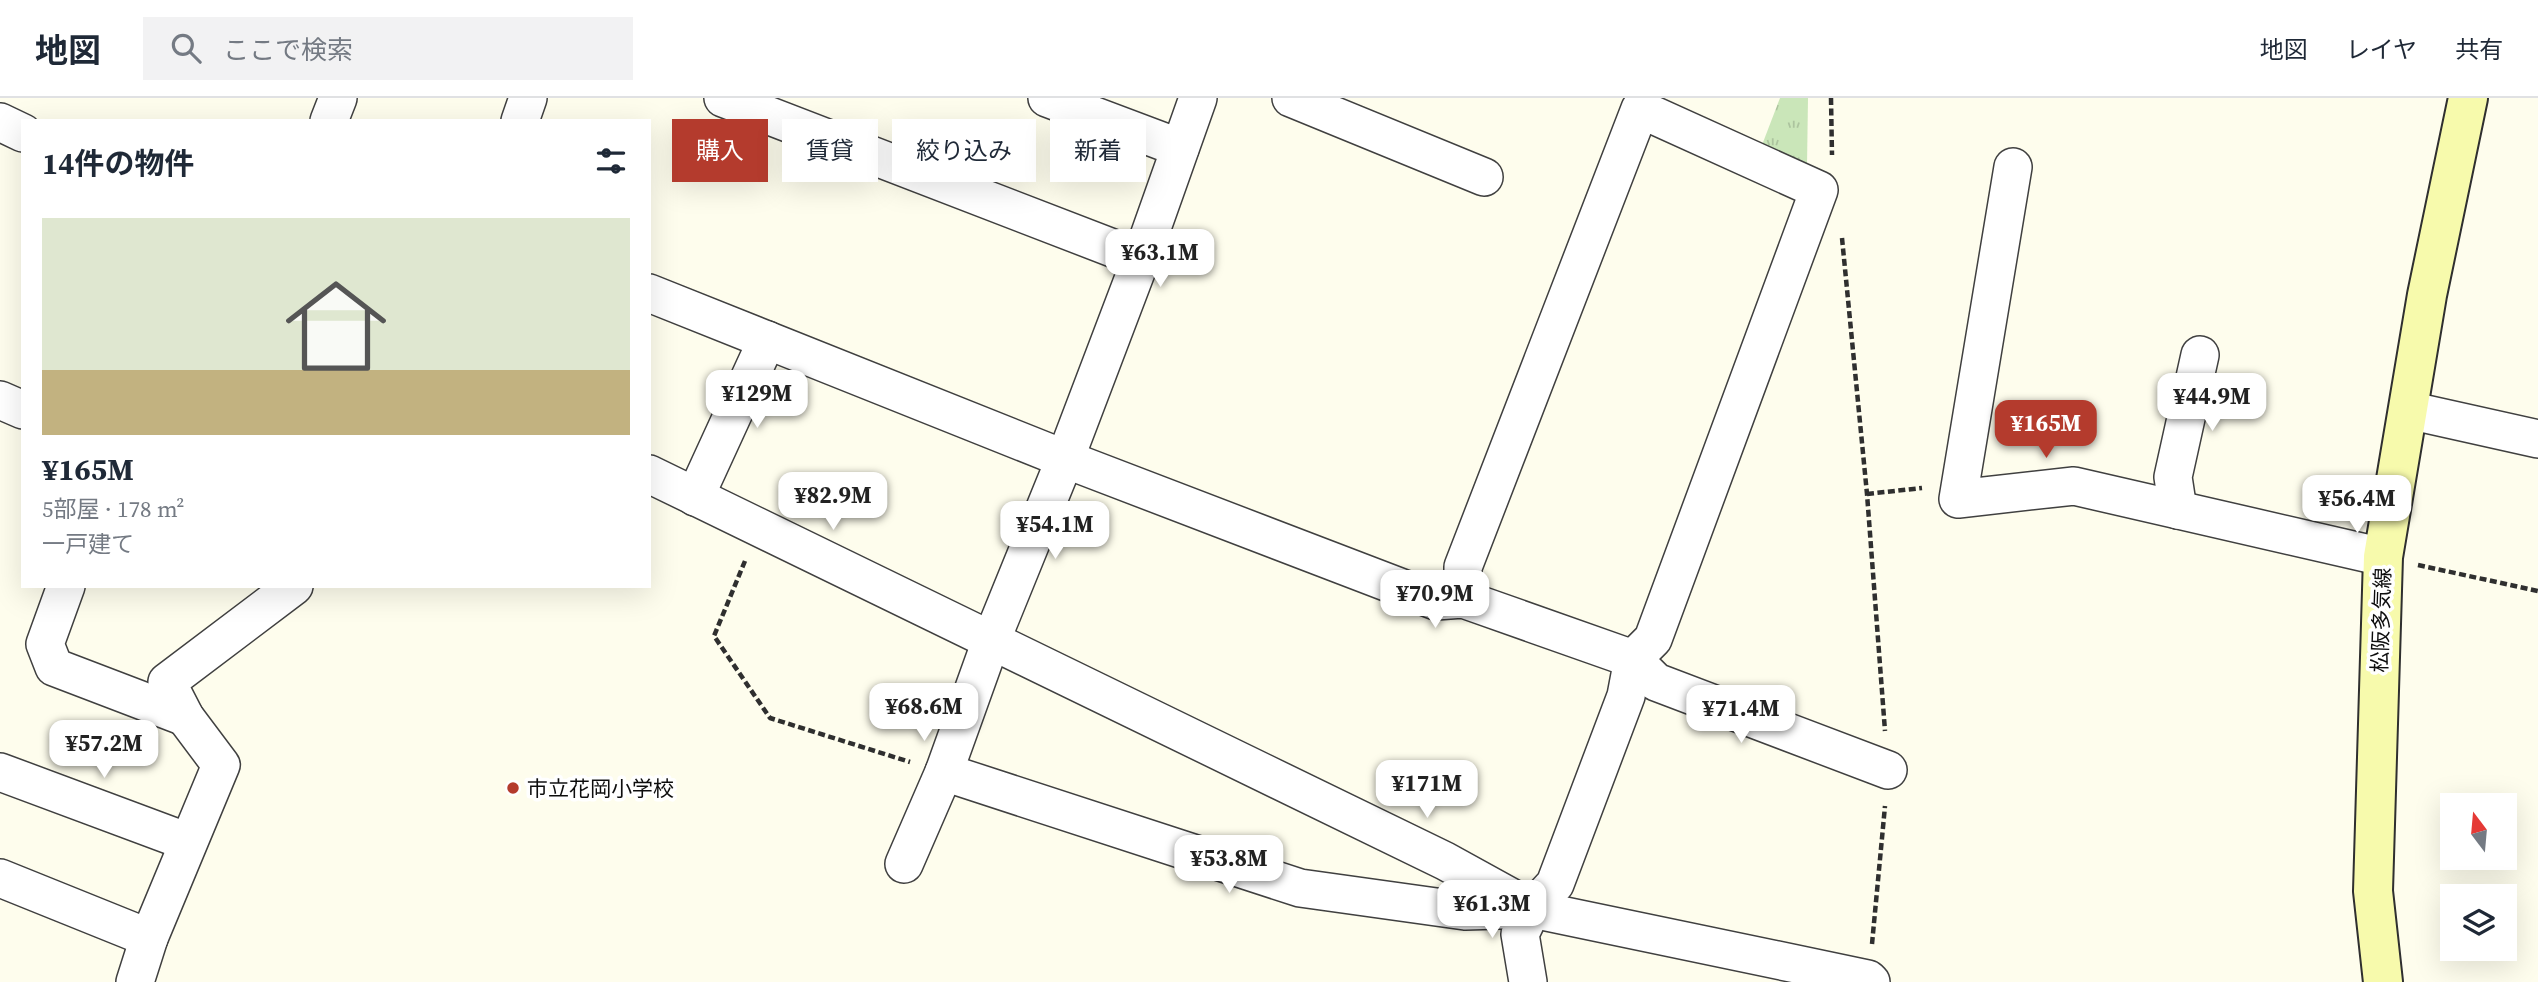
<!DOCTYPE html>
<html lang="ja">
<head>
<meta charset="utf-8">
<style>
  body { margin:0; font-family:"Source Serif 4","Noto Sans JP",serif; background:#f2f2f3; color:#1f2937; height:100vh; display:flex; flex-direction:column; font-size:26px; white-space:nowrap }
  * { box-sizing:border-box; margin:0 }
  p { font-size:23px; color:#747a83 }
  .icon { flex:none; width:38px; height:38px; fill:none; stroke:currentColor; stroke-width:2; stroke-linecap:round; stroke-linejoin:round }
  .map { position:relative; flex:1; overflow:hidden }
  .sheet { position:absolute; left:21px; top:21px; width:630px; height:469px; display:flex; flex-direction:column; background:#fff; border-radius:0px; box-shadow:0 7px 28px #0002 }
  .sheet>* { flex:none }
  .banner { position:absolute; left:672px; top:21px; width:665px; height:63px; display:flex; gap:14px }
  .needle { width:46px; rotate:344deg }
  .controls { position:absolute; left:2440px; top:695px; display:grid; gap:14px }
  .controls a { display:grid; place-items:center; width:77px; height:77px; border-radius:0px; background:#fff; box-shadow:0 7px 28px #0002; font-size:35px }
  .price { position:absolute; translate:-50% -60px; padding:0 16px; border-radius:14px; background:#fff; color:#222; font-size:23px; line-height:46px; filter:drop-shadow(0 2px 4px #0008) }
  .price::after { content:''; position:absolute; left:50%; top:42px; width:21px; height:16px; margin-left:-10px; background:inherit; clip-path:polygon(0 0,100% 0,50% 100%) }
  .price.on { background:#b43b2d; color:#fff }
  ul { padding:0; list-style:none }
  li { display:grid; align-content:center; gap:14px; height:371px; padding:0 21px }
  li span { display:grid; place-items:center; height:217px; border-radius:0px; color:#555 }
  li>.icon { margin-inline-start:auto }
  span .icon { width:126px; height:126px; fill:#fffc; stroke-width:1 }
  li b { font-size:30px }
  h2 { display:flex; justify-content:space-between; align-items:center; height:84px; padding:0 21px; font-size:30px }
  .chip { padding:0 24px; border-radius:0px; background:#fff; box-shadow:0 7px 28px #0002; font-size:24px; line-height:63px }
  .chip.on { background:#b43b2d; color:#fff }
  header { display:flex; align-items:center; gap:42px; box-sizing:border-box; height:98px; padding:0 35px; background:#fff; border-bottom:2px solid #e0e1e3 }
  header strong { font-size:33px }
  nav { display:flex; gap:38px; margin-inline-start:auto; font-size:24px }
  .search { width:490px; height:63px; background:#f2f2f3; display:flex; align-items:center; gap:18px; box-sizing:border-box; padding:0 24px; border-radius:0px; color:#747a83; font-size:26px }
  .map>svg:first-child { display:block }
  .grass { fill:url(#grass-tufts) }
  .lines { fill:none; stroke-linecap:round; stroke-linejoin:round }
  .street-casing { stroke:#404040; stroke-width:40 }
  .secondary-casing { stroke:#2f2f2f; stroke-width:42 }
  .path { stroke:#2f2f2f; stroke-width:4.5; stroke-dasharray:7 3.5; stroke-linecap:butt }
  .street { stroke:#fff; stroke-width:37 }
  .secondary { stroke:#f7faac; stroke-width:38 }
  .poi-dot { fill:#b43b2d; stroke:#fff; stroke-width:2.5 }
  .labels { text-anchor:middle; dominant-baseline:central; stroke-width:7; stroke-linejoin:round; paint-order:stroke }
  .street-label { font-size:21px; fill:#0d0d0d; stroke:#fff }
  .poi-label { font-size:21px; fill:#0d0d0d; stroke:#fff; text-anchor:start }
</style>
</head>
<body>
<header>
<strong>地図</strong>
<div class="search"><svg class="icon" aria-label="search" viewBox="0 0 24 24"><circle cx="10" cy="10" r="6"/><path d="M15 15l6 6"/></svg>ここで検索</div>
<nav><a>地図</a><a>レイヤ</a><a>共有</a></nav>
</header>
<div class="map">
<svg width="2538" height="884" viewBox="0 0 2538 884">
  <defs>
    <pattern id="grass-tufts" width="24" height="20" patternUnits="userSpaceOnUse" patternTransform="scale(1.75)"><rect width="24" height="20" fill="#cae6b9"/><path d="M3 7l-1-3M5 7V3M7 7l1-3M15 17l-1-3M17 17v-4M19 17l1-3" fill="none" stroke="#acc49e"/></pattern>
  </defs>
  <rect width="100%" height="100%" fill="#fefded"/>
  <path class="grass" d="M1780,0H1808L1807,68L1762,47Z"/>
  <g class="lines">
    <defs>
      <g id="street">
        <path d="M723,0L1141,161"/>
        <path d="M1047,0L1180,50"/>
        <path d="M1291,0L1484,79"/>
        <path d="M329,23L338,0"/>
        <path d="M520,23L528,0"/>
        <path d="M0,24L23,35"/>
        <path d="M2013,69L1958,401L2074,388L2383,459"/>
        <path d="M649,195L1065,361L1436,503L1463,501L1633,561L1626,598L1555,786L1532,811L1520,836L1528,884"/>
        <path d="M0,302L23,312"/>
        <path d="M2408,312L2538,341"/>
        <path d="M649,376L1445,763L1532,811L1868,881L1871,884"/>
        <path d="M695,399L767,242"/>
        <path d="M2178,412L2173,379L2200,257"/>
        <path d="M66,488L45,546L54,569L185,619"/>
        <path d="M1463,501V469L1640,11L1819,92L1653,541L1633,561L1656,584L1888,672"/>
        <path d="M0,674L188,744"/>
        <path d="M944,674L1300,790L1465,813L1531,811"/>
        <path d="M904,766L944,674L991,543L1065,361L1141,161L1198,0"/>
        <path d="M0,780L149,840"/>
        <path d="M135,884L149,840L221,667L185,619L167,584L294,488"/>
      </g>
      <path id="secondary" d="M2383,884L2373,793L2383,459L2427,197L2468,0"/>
    </defs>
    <use href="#street" class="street-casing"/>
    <use href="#secondary" class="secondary-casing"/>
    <g class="path">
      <path d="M1831,0L1832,57"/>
      <path d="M1842,140L1867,396L1885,633"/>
      <path d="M1867,396L1922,390"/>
      <path d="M745,463L714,538L770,620L910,664"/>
      <path d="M2418,467L2538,493"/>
      <path d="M1872,846L1885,708"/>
    </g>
    <use href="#street" class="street"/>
    <use href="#secondary" class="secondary"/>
  </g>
  <circle class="poi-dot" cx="513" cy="690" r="7"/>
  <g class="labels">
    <g class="street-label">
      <text transform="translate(2381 522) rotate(-88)">松阪多気線</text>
    </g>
    <g class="poi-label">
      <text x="527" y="690">市立花岡小学校</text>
    </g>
  </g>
</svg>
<div class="controls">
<a><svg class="needle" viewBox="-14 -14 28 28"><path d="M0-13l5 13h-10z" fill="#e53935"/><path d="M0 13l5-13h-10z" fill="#747a83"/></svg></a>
<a><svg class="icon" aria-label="layers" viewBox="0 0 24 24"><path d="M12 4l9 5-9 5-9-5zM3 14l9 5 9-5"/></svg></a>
</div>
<b class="price" style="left:1160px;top:191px">¥63.1M</b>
<b class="price" style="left:757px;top:332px">¥129M</b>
<b class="price" style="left:2212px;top:335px">¥44.9M</b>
<b class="price on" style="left:2046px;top:362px">¥165M</b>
<b class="price" style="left:833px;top:434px">¥82.9M</b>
<b class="price" style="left:2357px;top:437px">¥56.4M</b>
<b class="price" style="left:1055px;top:463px">¥54.1M</b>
<b class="price" style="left:1435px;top:532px">¥70.9M</b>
<b class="price" style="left:924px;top:645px">¥68.6M</b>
<b class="price" style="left:1741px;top:647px">¥71.4M</b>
<b class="price" style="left:104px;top:682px">¥57.2M</b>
<b class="price" style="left:1427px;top:722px">¥171M</b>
<b class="price" style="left:1229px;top:797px">¥53.8M</b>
<b class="price" style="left:1492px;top:842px">¥61.3M</b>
<div class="banner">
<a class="chip on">購入</a>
<a class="chip">賃貸</a>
<a class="chip">絞り込み</a>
<a class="chip">新着</a>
</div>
<section class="sheet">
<h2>14件の物件<svg class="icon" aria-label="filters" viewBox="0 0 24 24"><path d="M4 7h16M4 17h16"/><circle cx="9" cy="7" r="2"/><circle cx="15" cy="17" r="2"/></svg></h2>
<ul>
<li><span style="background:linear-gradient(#dfe7d0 70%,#c2b280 0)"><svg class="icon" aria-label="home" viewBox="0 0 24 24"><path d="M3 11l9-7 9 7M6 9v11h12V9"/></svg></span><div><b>¥165M</b><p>5部屋 · 178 m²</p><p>一戸建て</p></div></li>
</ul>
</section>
</div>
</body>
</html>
